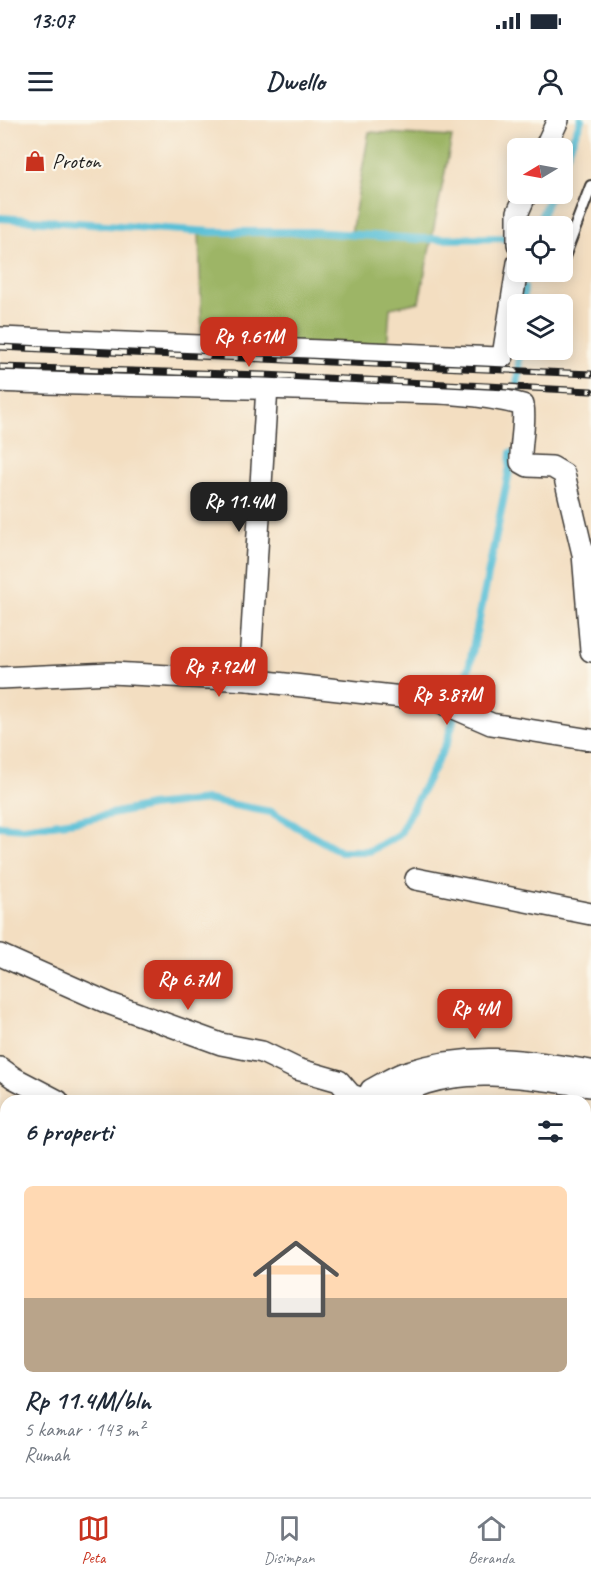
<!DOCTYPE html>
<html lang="id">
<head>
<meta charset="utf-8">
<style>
  body { margin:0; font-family:Caveat,sans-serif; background:#f2f2f3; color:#1f2937; height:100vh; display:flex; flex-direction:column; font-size:22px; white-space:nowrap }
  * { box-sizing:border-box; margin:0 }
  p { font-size:20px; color:#747a83 }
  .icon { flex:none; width:33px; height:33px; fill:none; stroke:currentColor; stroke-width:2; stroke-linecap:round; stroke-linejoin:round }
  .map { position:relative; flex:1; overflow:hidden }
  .sheet { position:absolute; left:0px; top:975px; width:591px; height:402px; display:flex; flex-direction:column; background:#fff; border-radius:18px 18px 0 0; box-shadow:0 3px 15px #0003 }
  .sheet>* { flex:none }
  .needle { width:39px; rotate:260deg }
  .buttons { position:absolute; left:507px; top:18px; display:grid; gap:12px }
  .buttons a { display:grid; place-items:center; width:66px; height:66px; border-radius:9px; background:#fff; box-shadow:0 3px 15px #0003; font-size:30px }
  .price { position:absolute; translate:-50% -51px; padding:0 14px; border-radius:12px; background:#c8321e; color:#fff; font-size:20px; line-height:39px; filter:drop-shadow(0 2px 3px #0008) }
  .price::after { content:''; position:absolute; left:50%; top:36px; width:18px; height:14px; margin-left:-9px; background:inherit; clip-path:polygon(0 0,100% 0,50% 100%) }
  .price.current { background:#222; color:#fff }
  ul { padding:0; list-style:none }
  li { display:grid; align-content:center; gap:12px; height:318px; padding:0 24px }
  li span { display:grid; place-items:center; height:186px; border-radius:9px; color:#555 }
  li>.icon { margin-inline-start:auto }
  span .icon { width:108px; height:108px; fill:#fffc; stroke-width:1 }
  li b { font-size:26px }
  h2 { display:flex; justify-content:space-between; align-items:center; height:72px; padding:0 24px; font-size:26px }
  .status { display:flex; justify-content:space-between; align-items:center; height:42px; padding:0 30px; background:#fff; direction:ltr }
  .status svg { height:16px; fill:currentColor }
  header { display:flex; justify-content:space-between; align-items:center; height:78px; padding:0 24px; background:#fff; font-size:27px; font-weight:800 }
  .tab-bar { display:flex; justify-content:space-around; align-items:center; height:84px; border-top:2px solid #e0e1e3; background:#fff; font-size:16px; color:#747a83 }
  .tab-bar a { display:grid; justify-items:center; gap:3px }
  .tab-bar .current { color:#c8321e }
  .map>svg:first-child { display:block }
  .forest { fill:#9db566; stroke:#5c6841; stroke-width:1.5 }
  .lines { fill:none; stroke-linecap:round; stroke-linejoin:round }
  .stream { stroke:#5ac0d7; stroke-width:8 }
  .service-casing { stroke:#3c3935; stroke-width:14 }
  .minor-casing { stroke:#3c3935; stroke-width:24 }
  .service { stroke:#fff; stroke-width:10 }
  .minor { stroke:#fff; stroke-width:21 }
  .rail-casing { stroke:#1c1c1c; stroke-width:7 }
  .rail { stroke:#fbf7ec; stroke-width:4.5; stroke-dasharray:14; stroke-linecap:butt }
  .labels { text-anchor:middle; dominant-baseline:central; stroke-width:4.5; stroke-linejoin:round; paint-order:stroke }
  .poi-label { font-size:21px; fill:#1c1c1c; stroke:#fbf7ec; text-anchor:start }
</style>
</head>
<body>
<div class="status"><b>13:07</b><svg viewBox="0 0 49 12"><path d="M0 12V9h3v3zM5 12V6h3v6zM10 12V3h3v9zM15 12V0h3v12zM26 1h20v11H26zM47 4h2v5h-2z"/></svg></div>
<header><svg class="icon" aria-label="menu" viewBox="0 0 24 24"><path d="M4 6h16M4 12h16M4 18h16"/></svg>Dwello<svg class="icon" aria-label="person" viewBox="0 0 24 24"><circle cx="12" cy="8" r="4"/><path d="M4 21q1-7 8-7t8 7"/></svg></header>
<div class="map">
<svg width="591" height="1377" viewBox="0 0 591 1377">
  <rect width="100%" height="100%" fill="#fbf7ec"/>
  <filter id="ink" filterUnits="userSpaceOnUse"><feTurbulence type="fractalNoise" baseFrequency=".0167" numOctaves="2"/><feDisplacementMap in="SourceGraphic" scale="12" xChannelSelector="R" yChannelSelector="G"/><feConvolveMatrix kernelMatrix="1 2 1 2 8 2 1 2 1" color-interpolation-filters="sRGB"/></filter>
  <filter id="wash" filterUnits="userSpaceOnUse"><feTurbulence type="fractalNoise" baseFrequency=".008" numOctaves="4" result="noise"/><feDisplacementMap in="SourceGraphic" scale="24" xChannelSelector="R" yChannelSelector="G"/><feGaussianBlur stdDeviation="1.35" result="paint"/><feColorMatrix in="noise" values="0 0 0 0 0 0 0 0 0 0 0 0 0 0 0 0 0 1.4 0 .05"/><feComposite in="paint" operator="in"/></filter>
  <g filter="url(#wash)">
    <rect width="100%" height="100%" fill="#f3dec1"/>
    <path class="forest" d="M369,12L452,17L419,182L390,188L387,230L202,224L199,109L351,114Z"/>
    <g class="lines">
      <g class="stream">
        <path d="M562,45L581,0"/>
        <path d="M0,98L212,112H311L421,119L517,118"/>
        <path d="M537,106L551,74"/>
        <path d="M523,184L524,168"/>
        <path d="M516,282L520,230"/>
        <path d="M0,706L23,708L82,700L150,686L207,680L271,692L340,731H369L399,715L447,622L470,543L510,347L511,333"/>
      </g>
    </g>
  </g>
  <g filter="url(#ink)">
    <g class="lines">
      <defs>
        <path id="service" d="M562,142L591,66"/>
        <g id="minor">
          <path d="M545,28L558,0"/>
          <path d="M518,124V92L526,74"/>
          <path d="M0,218L499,238L503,236L518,143"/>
          <path d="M0,261C118,267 237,266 355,271C411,273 470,270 523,285C526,303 520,324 521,342L528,346L552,347L564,354L583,434L591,531"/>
          <path d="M0,558L111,553L249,560L438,581L491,604L591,620"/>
          <path d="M249,560L267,267"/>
          <path d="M416,759L591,794"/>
          <path d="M0,835L108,883L221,924L262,932L297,949L339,961L351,975L369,981"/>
          <path d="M0,948L14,958L58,981"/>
          <path d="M371,970C382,964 393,957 404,953C472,931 523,940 591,951"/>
          <path d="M388,981C400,975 413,967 426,963C479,946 537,960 591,966"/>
          <path d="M0,1026L6,1027"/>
          <path d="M0,1186L6,1187"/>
          <path d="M227,1377L229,1371"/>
          <path d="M359,1377L361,1371"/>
        </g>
      </defs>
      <use href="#service" class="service-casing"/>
      <use href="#minor" class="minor-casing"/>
      <use href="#service" class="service"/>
      <use href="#minor" class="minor"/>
      <defs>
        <g id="rail">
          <path d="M0,227L591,254"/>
          <path d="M0,247L264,255L591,271"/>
        </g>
      </defs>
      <use href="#rail" class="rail-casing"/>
      <use href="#rail" class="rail"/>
    </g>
  </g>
  <defs>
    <symbol id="shop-bare" viewBox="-9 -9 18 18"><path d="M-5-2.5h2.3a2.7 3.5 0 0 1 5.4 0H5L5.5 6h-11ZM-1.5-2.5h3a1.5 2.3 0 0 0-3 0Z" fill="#c8321e" stroke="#fbf7ec" stroke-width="2.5" paint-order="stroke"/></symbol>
  </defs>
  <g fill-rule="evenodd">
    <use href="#shop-bare" x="20" y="26" width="30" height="30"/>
  </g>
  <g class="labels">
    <g class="poi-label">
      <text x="52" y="41">Proton</text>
    </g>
  </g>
</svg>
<div class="buttons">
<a><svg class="needle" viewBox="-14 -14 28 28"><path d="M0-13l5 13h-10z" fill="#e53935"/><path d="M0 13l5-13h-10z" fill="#747a83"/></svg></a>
<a><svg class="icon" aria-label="locate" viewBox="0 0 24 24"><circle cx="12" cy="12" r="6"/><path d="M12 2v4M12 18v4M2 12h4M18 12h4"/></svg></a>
<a><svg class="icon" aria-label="layers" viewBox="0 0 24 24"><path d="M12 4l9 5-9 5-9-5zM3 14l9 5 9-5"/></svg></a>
</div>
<b class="price" style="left:249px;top:248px">Rp 9.61M</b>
<b class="price current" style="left:239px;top:413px">Rp 11.4M</b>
<b class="price" style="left:219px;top:578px">Rp 7.92M</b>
<b class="price" style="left:447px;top:606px">Rp 3.87M</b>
<b class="price" style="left:188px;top:891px">Rp 6.7M</b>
<b class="price" style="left:475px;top:920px">Rp 4M</b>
<section class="sheet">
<h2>6 properti<svg class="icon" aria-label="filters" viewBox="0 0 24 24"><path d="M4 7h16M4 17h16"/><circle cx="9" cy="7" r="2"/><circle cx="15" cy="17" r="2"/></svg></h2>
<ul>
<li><span style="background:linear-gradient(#ffd9b3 60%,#b9a48a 0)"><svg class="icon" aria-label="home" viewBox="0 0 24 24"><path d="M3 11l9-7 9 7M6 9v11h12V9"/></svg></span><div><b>Rp 11.4M/bln</b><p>5 kamar · 143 m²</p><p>Rumah</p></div></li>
</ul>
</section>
</div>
<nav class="tab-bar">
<a class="current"><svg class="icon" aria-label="map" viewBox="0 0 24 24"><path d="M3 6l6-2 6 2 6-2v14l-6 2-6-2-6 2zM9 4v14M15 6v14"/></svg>Peta</a>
<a><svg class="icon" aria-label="saved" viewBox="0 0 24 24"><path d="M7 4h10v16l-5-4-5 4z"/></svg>Disimpan</a>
<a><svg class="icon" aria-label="home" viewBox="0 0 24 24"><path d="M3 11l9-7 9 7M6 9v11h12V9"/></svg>Beranda</a>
</nav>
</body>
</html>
